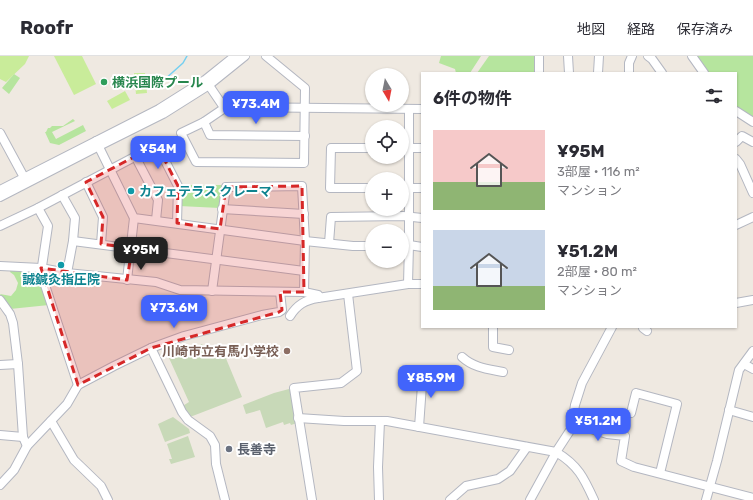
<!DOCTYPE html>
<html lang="ja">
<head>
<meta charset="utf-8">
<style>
  body { margin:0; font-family:Rubik,"Noto Sans JP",sans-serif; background:#f2f2f3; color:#2b2b33; height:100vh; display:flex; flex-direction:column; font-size:15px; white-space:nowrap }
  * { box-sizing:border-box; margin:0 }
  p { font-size:13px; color:#7c7c81 }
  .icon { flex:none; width:22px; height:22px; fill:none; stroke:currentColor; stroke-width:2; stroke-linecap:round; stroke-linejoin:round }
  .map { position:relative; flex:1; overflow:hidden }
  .panel { position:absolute; left:421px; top:16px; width:316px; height:256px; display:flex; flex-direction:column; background:#fff; border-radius:0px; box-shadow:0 1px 3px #0004 }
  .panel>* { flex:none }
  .needle { width:26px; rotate:170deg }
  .tools { position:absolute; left:365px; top:12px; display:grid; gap:8px }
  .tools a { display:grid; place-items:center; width:44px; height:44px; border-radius:50%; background:#fff; box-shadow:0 1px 3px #0004; font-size:20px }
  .price { position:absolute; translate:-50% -34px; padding:0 9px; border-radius:8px; background:#4264fb; color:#fff; font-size:13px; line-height:26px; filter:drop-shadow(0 1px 2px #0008) }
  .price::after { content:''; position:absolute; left:50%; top:24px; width:12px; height:9px; margin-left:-6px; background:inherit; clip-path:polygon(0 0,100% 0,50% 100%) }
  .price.active { background:#222; color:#fff }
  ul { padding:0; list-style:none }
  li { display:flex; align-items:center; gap:12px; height:100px; padding:0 12px }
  li span { display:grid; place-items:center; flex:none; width:112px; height:80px; border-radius:0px; color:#555 }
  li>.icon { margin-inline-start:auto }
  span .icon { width:48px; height:48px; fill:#fffc; stroke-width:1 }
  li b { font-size:17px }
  h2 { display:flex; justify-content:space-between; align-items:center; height:48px; padding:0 12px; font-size:17px }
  header { display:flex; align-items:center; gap:24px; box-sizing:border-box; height:56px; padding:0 20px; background:#fff; border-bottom:1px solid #e1e1e2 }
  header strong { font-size:19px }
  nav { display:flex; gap:22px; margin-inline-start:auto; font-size:14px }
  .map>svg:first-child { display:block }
  .green { fill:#b6e59e }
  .cemetery { fill:#c8d9b8 }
  .pitch { fill:#c9ec9a }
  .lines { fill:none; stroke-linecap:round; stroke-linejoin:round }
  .stream { stroke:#75cff0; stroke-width:1.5 }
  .minor-casing { stroke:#b4b7c1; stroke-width:10 }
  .minor { stroke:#fff; stroke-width:8 }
  .marked { fill:#d62828; fill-opacity:0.2; stroke:#d62828; stroke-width:3; stroke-dasharray:8 5; stroke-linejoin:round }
  .leisure-dot { fill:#2e9e5b; stroke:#fff; stroke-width:1.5 }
  .culture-dot { fill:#0f9aa8; stroke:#fff; stroke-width:1.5 }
  .education-dot { fill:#8d6e63; stroke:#fff; stroke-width:1.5 }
  .worship-dot { fill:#6b7280; stroke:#fff; stroke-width:1.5 }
  .labels { text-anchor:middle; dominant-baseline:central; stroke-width:4; stroke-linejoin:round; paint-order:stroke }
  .leisure-label { font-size:13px; font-weight:bold; fill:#27864d; stroke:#fff; text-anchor:start }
  .culture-label { font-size:13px; font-weight:bold; fill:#0d838f; stroke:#fff; text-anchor:start }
  .education-label { font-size:13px; font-weight:bold; fill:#785e54; stroke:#fff; text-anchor:end }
  .worship-label { font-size:13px; font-weight:bold; fill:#5b616d; stroke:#fff; text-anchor:start }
</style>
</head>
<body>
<header>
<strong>Roofr</strong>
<nav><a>地図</a><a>経路</a><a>保存済み</a></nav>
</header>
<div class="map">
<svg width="753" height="444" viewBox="0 0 753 444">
  <rect width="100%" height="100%" fill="#efe9e1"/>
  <g class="green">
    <path d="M441,0H481L470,17H456L455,13L439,7Z"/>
    <path d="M489,0H535V16L477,17Z"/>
    <path d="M696,0H753V62L736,53V17H708Z"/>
    <path d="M14,18L20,22L9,38L2,32Z"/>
    <path d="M73,63L75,65L52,76L56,83L83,69L86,75L59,89L50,87L45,76H46L48,72H50L52,70H63Z"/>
    <path d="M181,129H223L220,152L179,150Z"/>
    <path d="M11,213L35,215L38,218L49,249L10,253L0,238L11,240L16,234L18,227L14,219L10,216Z"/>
  </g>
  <g class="cemetery">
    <path d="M202,288L206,294L220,288L242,341L190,361L181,351L189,346L169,302Z"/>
    <path d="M289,333L291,335L297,367L291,369L290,367L284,369L283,366L266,372L260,354L246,358L243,349L274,337Z"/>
    <path d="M173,361L189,373L190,377L165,386L158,368Z"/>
    <path d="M188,380L195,401L171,408L169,403H172L167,388Z"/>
  </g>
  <g class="pitch">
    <path d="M0,0H29L25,8L6,26L0,23Z"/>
    <path d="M54,0H82L96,28L74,39Z"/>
    <path d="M134,17H145L147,37L136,38Z"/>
    <path d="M125,35L130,44L112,53L107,45Z"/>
  </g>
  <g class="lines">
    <path class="stream" d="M164,24L183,7L187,0"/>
    <defs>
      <g id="minor">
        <path d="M539,0V17"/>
        <path d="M568,0L569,17"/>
        <path d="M648,0L652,3L662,17"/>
        <path d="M692,0L704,17"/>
        <path d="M598,17L599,0"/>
        <path d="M629,17V7L632,0"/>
        <path d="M206,25L223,50L226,51L422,53"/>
        <path d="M226,51L204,66L181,77L196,106L304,107L305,32L266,0"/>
        <path d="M736,55L753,66"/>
        <path d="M204,66L210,79L305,80"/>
        <path d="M0,77L26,125"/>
        <path d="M96,85L134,162L305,185L353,190H372"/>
        <path d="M736,86L742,80L753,86"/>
        <path d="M372,92H331L330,132H372"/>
        <path d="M402,92H422"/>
        <path d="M135,100L158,144L156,164"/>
        <path d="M736,103L740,108L753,137"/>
        <path d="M86,126L103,161L101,188"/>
        <path d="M402,132H422"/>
        <path d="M0,134L159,53L205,24L235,0"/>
        <path d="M62,139L75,162L73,185L67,217"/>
        <path d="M0,141L99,90L163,58L209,29L245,0"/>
        <path d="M38,152L48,170L41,217L78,329"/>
        <path d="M222,153L304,158"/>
        <path d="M736,169L753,161"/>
        <path d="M0,170L38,152L157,89L178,130L177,167"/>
        <path d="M73,185L304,215"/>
        <path d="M329,187L331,161L403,160L422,162"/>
        <path d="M402,190L409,189V53"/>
        <path d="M0,210L41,212L67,217L156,226L180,234L304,236L318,239V242L408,228H422"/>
        <path d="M127,224L134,162"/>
        <path d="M408,228L409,189L422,191"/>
        <path d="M212,235L226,131L302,130L305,185L304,236"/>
        <path d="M0,244L10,258L13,267L18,308L23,381L27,390"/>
        <path d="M736,247L753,244"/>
        <path d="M290,260C297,249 305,244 318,242"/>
        <path d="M493,271V291L509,294"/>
        <path d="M643,272L647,275"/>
        <path d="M151,292L182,356L188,364L210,380L215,389L216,408L225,444"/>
        <path d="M462,301C474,312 488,313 503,316"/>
        <path d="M744,308L753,313"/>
        <path d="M0,309L18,308"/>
        <path d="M417,316V323L422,329L419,371"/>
        <path d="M729,354L753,361"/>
        <path d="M631,357L636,337L677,348L660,417"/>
        <path d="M298,362L344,365H387L556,396C578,409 584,422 594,444"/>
        <path d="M51,365L74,404L101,430L108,444"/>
        <path d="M572,367L607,378L625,380L621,405L634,411L753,442"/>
        <path d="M0,379L23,381"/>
        <path d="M0,429L14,414L27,390L67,348L78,329L114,310L151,292L184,280L262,259L279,256L282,254L280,236"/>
        <path d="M312,444L294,332L341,327L357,315L348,238"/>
        <path d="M379,444L378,411L380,365"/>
        <path d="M450,444L466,430L498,423L510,415L527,391"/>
        <path d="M530,444L558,393L571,373L575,349L582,327L612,271"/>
        <path d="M706,444L717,405L739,314L753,295"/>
      </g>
    </defs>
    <use href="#minor" class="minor-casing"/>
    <use href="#minor" class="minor"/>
  </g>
  <path class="marked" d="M157,89L178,130L177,167L220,173L226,131L302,130L304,236H280L282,254L279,256L151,292L78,329L41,212L127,224L132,192L101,188L103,161L86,126Z"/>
  <circle class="leisure-dot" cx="104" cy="26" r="4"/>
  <g class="culture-dot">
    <circle cx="131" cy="135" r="4"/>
    <circle cx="61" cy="209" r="4"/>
  </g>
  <circle class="education-dot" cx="287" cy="295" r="4"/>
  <circle class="worship-dot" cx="229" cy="393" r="4"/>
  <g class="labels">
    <g class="leisure-label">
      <text x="112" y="26">横浜国際プール</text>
    </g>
    <g class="culture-label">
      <text x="139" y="135">カフェテラス クレーマ</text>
      <text x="61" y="223" text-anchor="middle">誠鍼灸指圧院</text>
    </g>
    <g class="education-label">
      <text x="279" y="295">川崎市立有馬小学校</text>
    </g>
    <g class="worship-label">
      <text x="237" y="393">長善寺</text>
    </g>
  </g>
</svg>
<div class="tools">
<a><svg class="needle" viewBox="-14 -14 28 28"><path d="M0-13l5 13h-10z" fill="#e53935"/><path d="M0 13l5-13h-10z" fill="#7c7c81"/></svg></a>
<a><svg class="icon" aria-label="locate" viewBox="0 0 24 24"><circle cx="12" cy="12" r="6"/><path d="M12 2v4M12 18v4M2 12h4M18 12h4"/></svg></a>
<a>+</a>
<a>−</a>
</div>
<b class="price" style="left:256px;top:69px">¥73.4M</b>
<b class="price" style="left:158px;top:114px">¥54M</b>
<b class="price active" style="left:141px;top:215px">¥95M</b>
<b class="price" style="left:174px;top:273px">¥73.6M</b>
<b class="price" style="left:431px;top:343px">¥85.9M</b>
<b class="price" style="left:598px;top:386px">¥51.2M</b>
<section class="panel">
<h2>6件の物件<svg class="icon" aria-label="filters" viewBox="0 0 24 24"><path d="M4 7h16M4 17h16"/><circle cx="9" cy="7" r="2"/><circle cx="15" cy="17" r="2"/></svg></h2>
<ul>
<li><span style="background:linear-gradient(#f6c9c9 65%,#8fb573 0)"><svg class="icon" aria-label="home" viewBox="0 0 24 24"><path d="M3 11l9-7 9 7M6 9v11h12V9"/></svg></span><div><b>¥95M</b><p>3部屋 · 116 m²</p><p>マンション</p></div></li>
<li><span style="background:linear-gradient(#c9d6e8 70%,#8fb573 0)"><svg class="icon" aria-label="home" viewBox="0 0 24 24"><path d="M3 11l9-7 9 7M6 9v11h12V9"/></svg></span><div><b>¥51.2M</b><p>2部屋 · 80 m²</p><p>マンション</p></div></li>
</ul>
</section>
</div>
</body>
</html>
